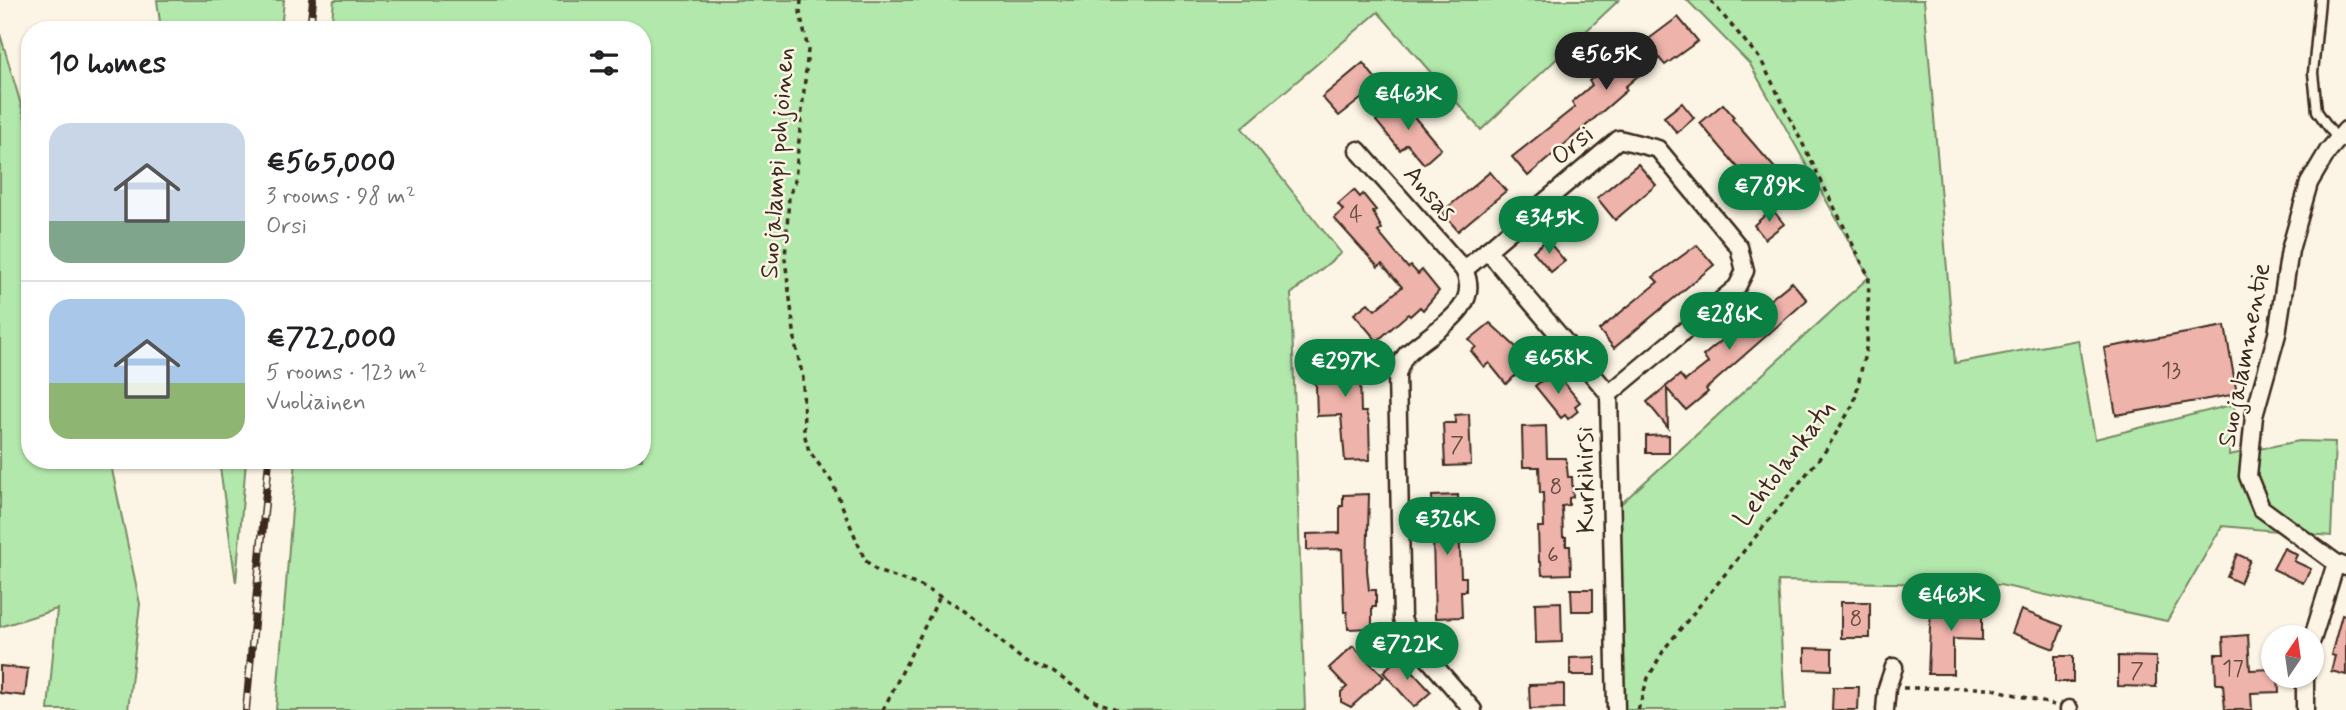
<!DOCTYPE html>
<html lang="en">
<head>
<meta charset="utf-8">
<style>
  body { margin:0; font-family:Mynerve,sans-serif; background:#f6f6f6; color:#202124; height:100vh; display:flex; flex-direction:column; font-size:26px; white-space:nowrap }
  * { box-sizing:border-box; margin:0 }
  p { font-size:23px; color:#757577 }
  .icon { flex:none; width:38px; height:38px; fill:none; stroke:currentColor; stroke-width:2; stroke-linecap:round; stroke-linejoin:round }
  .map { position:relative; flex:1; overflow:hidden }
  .sheet { position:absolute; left:21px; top:21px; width:630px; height:448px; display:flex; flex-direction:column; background:#fff; border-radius:28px; box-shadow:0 2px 5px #0004 }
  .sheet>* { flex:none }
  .needle { width:46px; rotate:13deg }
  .buttons { position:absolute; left:2261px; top:625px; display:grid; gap:14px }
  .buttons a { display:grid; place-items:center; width:63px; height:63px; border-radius:50%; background:#fff; box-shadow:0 2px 5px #0004; font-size:35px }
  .price { position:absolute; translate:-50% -60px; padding:0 16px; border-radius:24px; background:#0b8043; color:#fff; font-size:23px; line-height:46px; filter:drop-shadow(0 2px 4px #0008) }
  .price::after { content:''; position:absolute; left:50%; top:42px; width:21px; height:16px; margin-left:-10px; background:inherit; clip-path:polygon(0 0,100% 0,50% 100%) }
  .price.selected { background:#222; color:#fff }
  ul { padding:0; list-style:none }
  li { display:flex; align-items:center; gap:21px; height:175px; padding:0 28px }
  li+li { border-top:2px solid #e0e0e0 }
  li span { display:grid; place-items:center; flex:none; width:196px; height:140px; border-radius:21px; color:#555 }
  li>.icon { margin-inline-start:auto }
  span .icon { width:84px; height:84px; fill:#fffc; stroke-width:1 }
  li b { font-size:30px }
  h2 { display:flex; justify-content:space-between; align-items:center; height:84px; padding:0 28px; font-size:30px }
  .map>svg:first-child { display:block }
  .green { fill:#b2e8ab; stroke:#768964; stroke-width:2 }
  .building { fill:#eeb3ab; stroke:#3b2a1e; stroke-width:2 }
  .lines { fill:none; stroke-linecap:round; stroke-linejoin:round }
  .service-casing { stroke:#3b2a1e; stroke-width:13 }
  .minor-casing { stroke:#3b2a1e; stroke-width:21 }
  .path { stroke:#3b2a1e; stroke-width:3.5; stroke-dasharray:5 5; stroke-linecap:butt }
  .service { stroke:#fcf5e5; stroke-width:8 }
  .minor { stroke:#fcf5e5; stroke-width:16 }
  .rail-casing { stroke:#3b2a1e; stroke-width:8 }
  .rail { stroke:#fcf5e5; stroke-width:5; stroke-dasharray:16; stroke-linecap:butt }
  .labels { text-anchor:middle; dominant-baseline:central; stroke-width:5; stroke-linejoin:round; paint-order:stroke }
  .number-label { font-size:23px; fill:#684c41 }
  .street-label { font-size:26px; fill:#3b2a1e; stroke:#fcf5e5 }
</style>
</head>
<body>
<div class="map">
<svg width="2346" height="710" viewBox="0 0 2346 710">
  <rect width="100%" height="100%" fill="#fcf5e5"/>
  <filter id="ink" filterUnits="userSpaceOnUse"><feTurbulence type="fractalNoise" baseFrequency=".0143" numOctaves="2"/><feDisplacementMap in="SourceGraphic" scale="14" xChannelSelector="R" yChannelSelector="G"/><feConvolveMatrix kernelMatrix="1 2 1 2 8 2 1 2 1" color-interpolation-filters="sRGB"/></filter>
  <g filter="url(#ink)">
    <g class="green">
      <path d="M157,0H284L281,30H161Z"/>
      <path d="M334,0H1619L1481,130L1378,12L1242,128L1341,253L1291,294L1305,710H276L296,460H642V30H331Z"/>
      <path d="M1687,0H1924L1955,363L2078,340L2095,439L2235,404L2229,455L2299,441L2335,442L2331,536L2222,526L2167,621L2000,585L1778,581L1785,710H1616L1612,512L1869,277L1750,64Z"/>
      <path d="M0,34L30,135V460H110L140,604L128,710H48L57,609L0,627Z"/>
      <path d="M219,460H246L236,583Z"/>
    </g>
    <g class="building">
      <path d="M1678,17L1698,41L1665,65L1659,58L1625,87L1627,90L1528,176L1512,157L1575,107L1572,102L1592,85L1589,81L1627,49L1634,50Z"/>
      <path d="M1363,63L1380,84L1339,116L1322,97Z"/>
      <path d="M1401,101L1441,149L1424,164L1407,144L1400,150L1376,121Z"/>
      <path d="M1682,103L1694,118L1677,133L1664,117Z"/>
      <path d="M1723,104L1734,117L1732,119L1786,181L1780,186L1784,191L1766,206L1743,180L1746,177L1700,123Z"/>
      <path d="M1638,164L1656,185L1615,220L1597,198Z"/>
      <path d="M1490,172L1506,191L1458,231L1442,212Z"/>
      <path d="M1354,190L1360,197L1363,194L1376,210L1373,212L1382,229L1378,232L1408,268L1411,266L1418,274L1422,270L1439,291L1423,310L1420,307L1410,316L1408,314L1377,341L1354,314L1368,303L1375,310L1402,287L1382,264L1378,267L1334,218L1343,210L1338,204Z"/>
      <path d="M1772,209L1784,224L1765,239L1754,225Z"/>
      <path d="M1547,240L1565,261L1551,272L1533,251Z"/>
      <path d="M1697,245L1714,265L1614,348L1599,330L1658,282L1653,277Z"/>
      <path d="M1792,282L1807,300L1706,389L1708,392L1686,410L1667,389L1668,428L1647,402L1680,375L1685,381L1708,363L1703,356L1737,328L1741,332L1761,315L1757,310Z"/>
      <path d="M1490,323L1518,349L1513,356L1524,368L1506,384L1489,363L1484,367L1471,351L1476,347L1469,340Z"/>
      <path d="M2225,326L2237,394L2116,415L2104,348Z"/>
      <path d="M1359,345L1361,412H1366L1369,422L1370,460L1345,461L1341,415L1317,416L1316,385L1311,381L1319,373L1326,372L1325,346Z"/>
      <path d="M1554,371L1580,402L1575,406L1578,411L1568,419L1565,415L1561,418L1535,386Z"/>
      <path d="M1469,414L1471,465L1445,466L1443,423H1456L1455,415Z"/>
      <path d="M1546,426L1547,458H1566L1568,477H1572L1573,497L1569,498V505L1562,506L1563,537H1566V546H1570L1571,574L1542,575L1541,562H1539L1538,527H1544L1543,493H1540L1539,467H1523L1522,427Z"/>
      <path d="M1669,435V453H1646V436Z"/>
      <path d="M1369,494L1367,570L1369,590H1376V607H1372V628L1348,629L1347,612H1344L1342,549L1307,550V534L1340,533V506H1343V495Z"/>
      <path d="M1458,495L1461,577H1466V591H1461L1462,617L1435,618L1432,496Z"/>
      <path d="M2284,548L2297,555L2294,561L2311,569L2303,583L2273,569Z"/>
      <path d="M2237,554L2250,560L2240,583L2227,577Z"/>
      <path d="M1571,589H1593V611H1572Z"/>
      <path d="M1561,602L1562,642L1536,643L1535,603Z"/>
      <rect x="1841" y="602" width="29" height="36"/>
      <path d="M1931,605H1982V640L1953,639V674H1928Z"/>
      <path d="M2021,610L2063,626L2054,649L2012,633Z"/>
      <path d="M2342,615L2346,616V675L2331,671L2335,656L2331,655Z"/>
      <path d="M2248,635L2250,670L2273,669V676H2278L2279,692L2251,693L2252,710H2225L2223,684H2216L2215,654H2224L2223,637Z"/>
      <path d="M1353,646L1384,677L1351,707L1341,702V692L1347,687L1329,668Z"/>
      <path d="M1805,648L1832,649V670L1805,669Z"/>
      <rect x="2055" y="656" width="18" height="26"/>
      <path d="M2118,656L2156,657V687L2118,686Z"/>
      <path d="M1399,657L1431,692L1414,707L1383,672Z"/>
      <path d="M1595,657V675H1570V658Z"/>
      <path d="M0,666L28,669L25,696L0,693Z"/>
      <path d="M1564,684V708L1530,709L1529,685Z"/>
      <path d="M1833,687H1859L1858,710H1832Z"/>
    </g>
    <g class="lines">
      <defs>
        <path id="service" d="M2320,0L2313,73L2317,111L2337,139"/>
        <g id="minor">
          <path d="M1358,150L1464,270C1484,310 1430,331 1407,354C1402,359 1400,367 1397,374L1402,619L1411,639L1473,710"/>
          <path d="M1487,250L1609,394L1616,710"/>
          <path d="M1464,270L1619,139L1658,149L1739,247L1745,271L1737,287L1609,394"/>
          <path d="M2336,563L2261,508L2248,476L2254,416L2277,334L2290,250L2309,183L2328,151L2346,130"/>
          <path d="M2312,640L2336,563L2346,567"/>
          <path d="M2069,709V710"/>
          <path d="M1885,710L1887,688L1894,667"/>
          <path d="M2305,710V676"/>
        </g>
      </defs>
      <use href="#service" class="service-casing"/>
      <use href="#minor" class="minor-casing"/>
      <g class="path">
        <path d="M801,0L800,12L808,50L795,180L789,197L785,259L796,347L803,378L804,433L809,451L832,482L865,560L877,571L921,586L961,608L1023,660L1053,672L1097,702L1119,710"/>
        <path d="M1903,688H1990L2054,705"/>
        <path d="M883,710L940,596"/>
        <path d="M1638,710L1648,678L1665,648L1826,450L1854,403L1867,344L1869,277L1761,60L1710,0"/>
      </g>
      <use href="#service" class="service"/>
      <use href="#minor" class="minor"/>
      <defs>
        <g id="rail">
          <path d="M310,30L313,0"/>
          <path d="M246,710L269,460"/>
        </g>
      </defs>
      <use href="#rail" class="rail-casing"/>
      <use href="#rail" class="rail"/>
    </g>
  </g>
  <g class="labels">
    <g class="number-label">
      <text x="1356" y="215">4</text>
      <text x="2171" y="371">13</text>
      <text x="1457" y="446">7</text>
      <text x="1556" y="488">8</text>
      <text x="1553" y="556">6</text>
      <text x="1856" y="620">8</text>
      <text x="2233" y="669">17</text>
      <text x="2137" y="672">7</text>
    </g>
    <g class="street-label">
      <text transform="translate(1573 146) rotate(-40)">Orsi</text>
      <text transform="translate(778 163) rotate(-86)">Suojalampi pohjoinen</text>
      <text transform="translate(1429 194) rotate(49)">Ansas</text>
      <text transform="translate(2245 355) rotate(-79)">Suojalammentie</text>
      <text transform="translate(1785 464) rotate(-53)">Lehtolankatu</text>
      <text transform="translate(1586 480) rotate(-91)">Kurkihirsi</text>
    </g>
  </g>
</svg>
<div class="buttons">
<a><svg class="needle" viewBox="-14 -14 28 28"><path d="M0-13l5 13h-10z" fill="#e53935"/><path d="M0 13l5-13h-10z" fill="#757577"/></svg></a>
</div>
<b class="price selected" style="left:1606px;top:92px">€565K</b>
<b class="price" style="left:1408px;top:132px">€463K</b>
<b class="price" style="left:1769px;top:224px">€789K</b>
<b class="price" style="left:1549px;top:256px">€345K</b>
<b class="price" style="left:1729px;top:352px">€286K</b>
<b class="price" style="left:1558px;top:396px">€658K</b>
<b class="price" style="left:1345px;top:399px">€297K</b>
<b class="price" style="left:1447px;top:557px">€326K</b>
<b class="price" style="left:1951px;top:633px">€463K</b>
<b class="price" style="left:1407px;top:682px">€722K</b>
<section class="sheet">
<h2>10 homes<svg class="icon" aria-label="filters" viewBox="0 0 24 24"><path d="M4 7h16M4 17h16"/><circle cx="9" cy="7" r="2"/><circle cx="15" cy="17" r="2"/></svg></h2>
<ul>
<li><span style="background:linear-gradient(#c9d6e8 70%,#7fa58c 0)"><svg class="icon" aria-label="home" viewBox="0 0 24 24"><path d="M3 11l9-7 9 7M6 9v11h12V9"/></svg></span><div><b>€565,000</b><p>3 rooms · 98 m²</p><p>Orsi</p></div></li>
<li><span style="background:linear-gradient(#a9c7e8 60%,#8fb573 0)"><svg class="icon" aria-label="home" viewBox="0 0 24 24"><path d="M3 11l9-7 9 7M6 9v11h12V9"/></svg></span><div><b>€722,000</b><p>5 rooms · 123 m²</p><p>Vuoliainen</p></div></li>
</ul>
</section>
</div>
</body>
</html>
